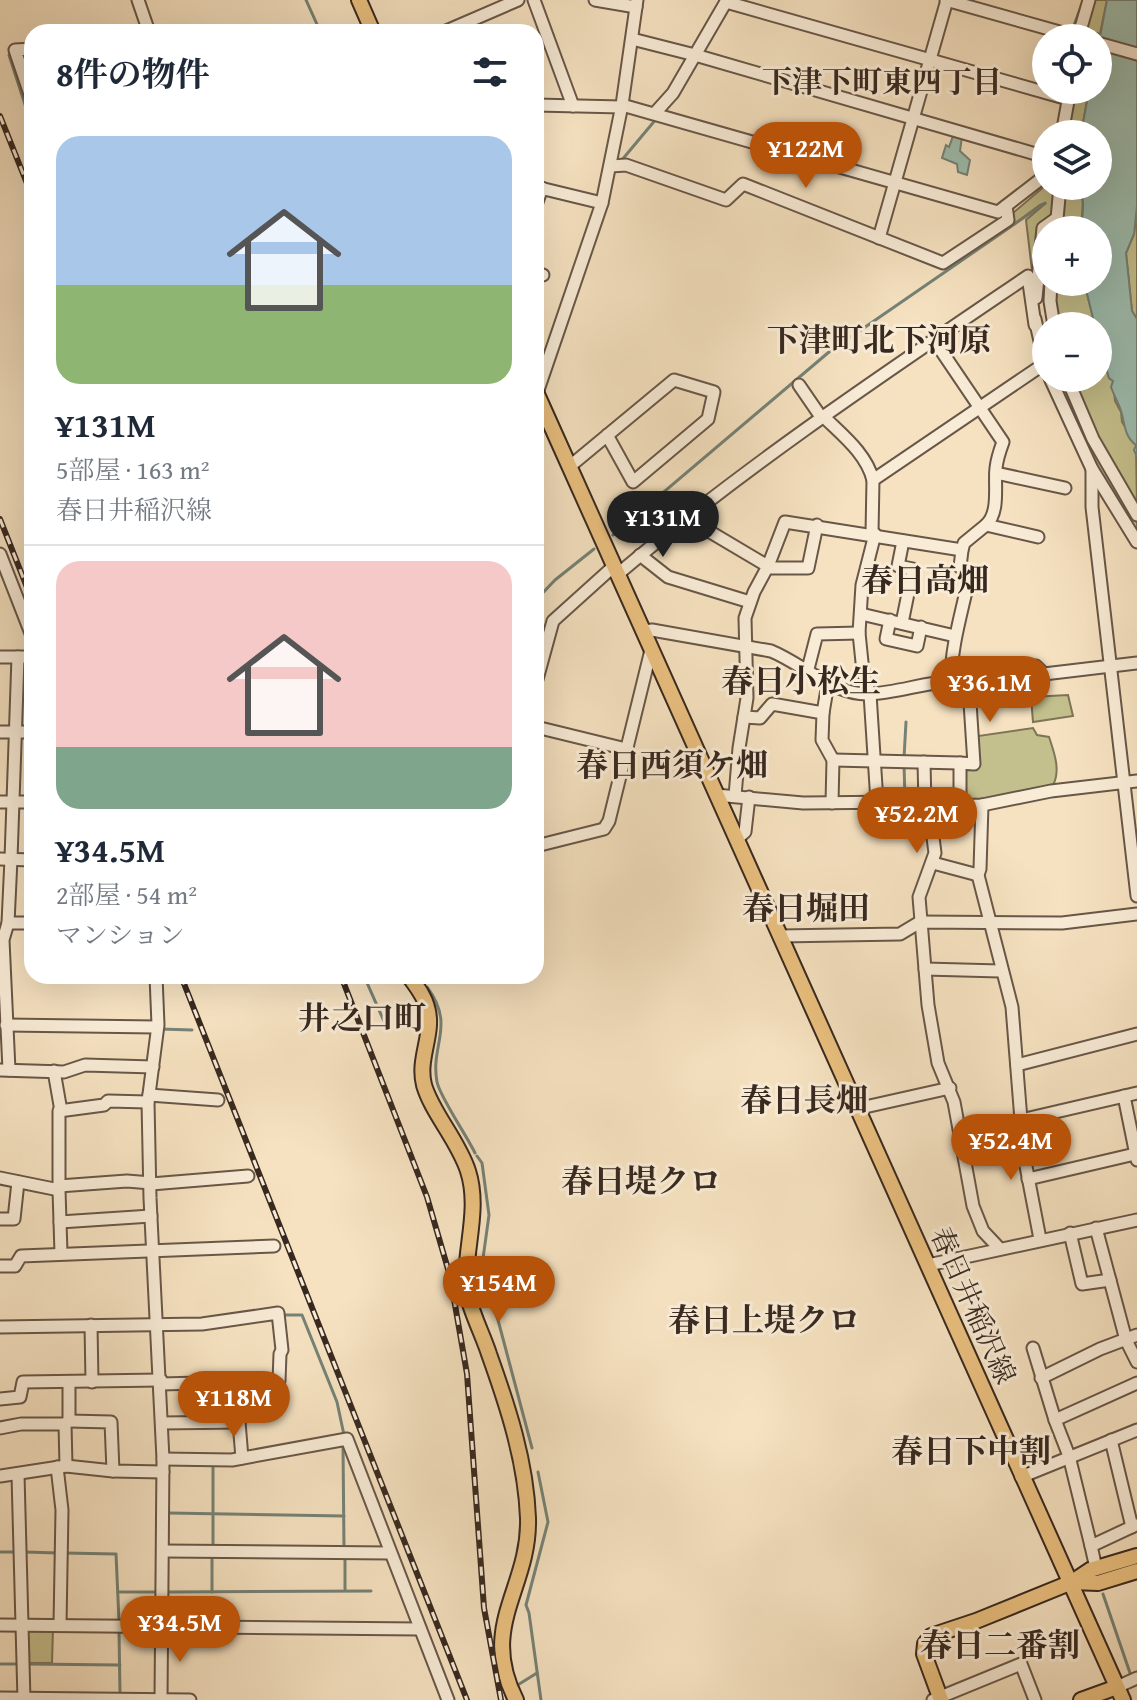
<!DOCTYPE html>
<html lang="ja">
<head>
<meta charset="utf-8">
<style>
  body { margin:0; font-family:"Gentium Book Plus","Noto Serif JP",serif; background:#f6f6f7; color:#1f2937; height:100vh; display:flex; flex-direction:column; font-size:30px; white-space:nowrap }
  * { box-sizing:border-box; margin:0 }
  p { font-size:26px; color:#747a83 }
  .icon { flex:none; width:44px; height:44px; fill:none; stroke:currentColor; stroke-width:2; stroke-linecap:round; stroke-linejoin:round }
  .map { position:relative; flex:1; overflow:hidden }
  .drawer { position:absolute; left:24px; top:24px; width:520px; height:960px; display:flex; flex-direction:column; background:#fff; border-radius:24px; box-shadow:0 8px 32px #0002 }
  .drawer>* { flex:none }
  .tools { position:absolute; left:1032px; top:24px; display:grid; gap:16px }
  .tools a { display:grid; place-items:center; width:80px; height:80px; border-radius:50%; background:#fff; box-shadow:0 8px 32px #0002; font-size:40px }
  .price { position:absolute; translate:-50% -68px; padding:0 18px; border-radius:28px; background:#b45309; color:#fff; font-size:26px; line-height:52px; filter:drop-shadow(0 2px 4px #0008) }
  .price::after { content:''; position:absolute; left:50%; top:48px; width:24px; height:18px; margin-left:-12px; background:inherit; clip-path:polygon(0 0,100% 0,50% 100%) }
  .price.active { background:#222; color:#fff }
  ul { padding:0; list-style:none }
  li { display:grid; align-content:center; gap:16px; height:424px; padding:0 32px }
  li+li { border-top:2px solid #e0e1e3 }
  li span { display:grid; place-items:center; height:248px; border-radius:24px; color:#555 }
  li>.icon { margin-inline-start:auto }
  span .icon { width:144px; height:144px; fill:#fffc; stroke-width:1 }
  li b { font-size:34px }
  h2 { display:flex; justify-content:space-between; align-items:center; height:96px; padding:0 32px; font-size:34px }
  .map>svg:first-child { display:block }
  .green { fill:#c4c08d; stroke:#7e7456; stroke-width:2 }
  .water { fill:#9dbeb0; stroke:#758276; stroke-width:2 }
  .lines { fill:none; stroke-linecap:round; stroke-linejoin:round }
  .stream { stroke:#758276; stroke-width:3 }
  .minor-casing { stroke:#685748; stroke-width:15 }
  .major-casing { stroke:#382920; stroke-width:18 }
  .minor { stroke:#f9ecd7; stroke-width:11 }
  .major { stroke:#ebc180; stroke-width:14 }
  .rail-casing { stroke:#382920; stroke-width:6 }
  .rail { stroke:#f9ecd7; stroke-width:3; stroke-dasharray:9; stroke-linecap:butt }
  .labels { text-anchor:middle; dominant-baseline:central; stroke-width:6; stroke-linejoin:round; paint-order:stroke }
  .street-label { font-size:28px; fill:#382920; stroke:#f9ecd7 }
  .neighbourhood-label { font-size:30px; font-weight:bold; fill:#382920; stroke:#f9ecd7 }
  .quarter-label { font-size:32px; font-weight:bold; fill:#382920; stroke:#f9ecd7 }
</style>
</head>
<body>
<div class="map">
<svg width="1137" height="1700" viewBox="0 0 1137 1700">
  <rect width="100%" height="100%" fill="#f6e2c1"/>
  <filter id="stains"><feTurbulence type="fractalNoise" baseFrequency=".0025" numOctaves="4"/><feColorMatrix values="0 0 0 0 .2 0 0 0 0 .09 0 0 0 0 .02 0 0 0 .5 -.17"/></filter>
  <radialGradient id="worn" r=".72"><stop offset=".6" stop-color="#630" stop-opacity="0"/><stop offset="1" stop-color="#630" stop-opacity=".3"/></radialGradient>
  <g class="green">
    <path d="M1094,0H1107L1100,34L1086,30Z"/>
    <path d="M1074,90H1089L1081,134H1066Z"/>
    <path d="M1046,185L1056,186L1054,214L1041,226L1034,287L1026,220L1046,203L1040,205L1014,224L1013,213Z"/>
    <path d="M1065,186H1079C1086,201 1081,215 1081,230H1061Z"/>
    <path d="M1137,206V319L1132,311L1126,253L1134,234Z"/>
    <path d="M1056,282H1084C1088,297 1091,310 1095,326H1056Z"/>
    <path d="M1098,339L1109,378L1113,381L1115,401L1121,412L1122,422L1136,445L1137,509L1096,438L1070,378H1098Z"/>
    <path d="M1053,378H1061L1089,441L1137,520V536L1102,480Z"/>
    <path d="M1068,695L1073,716L1033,722L1031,697Z"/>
    <path d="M1033,728L1037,735L1049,737C1054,752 1061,770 1053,785C1030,790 983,807 963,799L964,767L977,764L978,736Z"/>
    <path d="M28,1629H53L52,1663H26L25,1632Z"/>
  </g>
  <g class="water">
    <path d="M1107,0H1137V206L1134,234L1126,253L1132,311L1137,319V457L1134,450L1136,445C1125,437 1125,426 1122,414C1120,405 1114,396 1111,387L1113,381L1109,378L1099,345L1098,326H1095C1091,310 1088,297 1084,282H1098V230H1081C1082,215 1086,201 1079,186H1074H1098V134H1081L1089,90H1098V47Z"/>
    <path d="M953,136L962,137L960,151L970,160L967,175L958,172L957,164L942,158L946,145L949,147Z"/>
  </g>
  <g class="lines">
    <g class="stream">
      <path d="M306,0L320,31"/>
      <path d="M1073,28L1082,4"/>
      <path d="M340,30H358"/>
      <path d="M304,31L335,30"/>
      <path d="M286,32H298"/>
      <path d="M9,55L32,126"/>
      <path d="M621,161L657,118"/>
      <path d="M613,535L829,352L1045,203"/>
      <path d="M536,600L555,580L594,549"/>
      <path d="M904,758L906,722"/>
      <path d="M904,764L905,799"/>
      <path d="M364,976L387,1028"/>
      <path d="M427,987C456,1026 430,1044 437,1082C440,1097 467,1136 475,1153"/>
      <path d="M160,1029L192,1030"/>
      <path d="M477,1156L482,1163L489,1215L481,1273L498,1320L532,1448"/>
      <path d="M281,1315H302L337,1402L344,1435"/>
      <path d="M343,1445L344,1549"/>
      <path d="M538,1472L548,1522L526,1605L529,1613L541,1700"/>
      <path d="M169,1513L344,1516"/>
      <path d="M213,1548V1463"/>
      <path d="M0,1552H16"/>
      <path d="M25,1552L58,1553"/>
      <path d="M64,1553L116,1554L119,1621"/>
      <path d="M212,1556V1592"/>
      <path d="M345,1557V1589"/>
      <path d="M118,1592H158"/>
      <path d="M167,1592L371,1591"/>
      <path d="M1103,1594L1130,1673"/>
      <path d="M119,1631L120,1695"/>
      <path d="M0,1664H18"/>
      <path d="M27,1664L120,1665"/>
      <path d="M516,1686L537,1673"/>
    </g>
    <defs>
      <g id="minor">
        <path d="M138,0L149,32"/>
        <path d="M534,0L573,106"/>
        <path d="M595,0L636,7"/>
        <path d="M946,0L1081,38"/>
        <path d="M726,2L1068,99"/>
        <path d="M444,32L518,0"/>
        <path d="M1078,38L1089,0"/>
        <path d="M632,39L695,55L1046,157"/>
        <path d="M1098,43L1137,54"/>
        <path d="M32,49L15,50L32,100"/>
        <path d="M536,105L622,107"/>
        <path d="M622,105L998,212L1046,175"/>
        <path d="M655,113L673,93L727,0"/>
        <path d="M1062,134L1070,90"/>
        <path d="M611,166L626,165L726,200L743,184L943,263L1008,220L1006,206"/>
        <path d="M536,187L602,203"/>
        <path d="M536,205L542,188"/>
        <path d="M1056,230L1060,186"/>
        <path d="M879,238L947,0"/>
        <path d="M536,273L543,275"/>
        <path d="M1051,282L1050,301L1054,326"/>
        <path d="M1036,298L1043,228L1057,218"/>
        <path d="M1035,319L1046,368"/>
        <path d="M934,340L1003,442C1000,450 997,459 996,468C994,486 1000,512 986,525"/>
        <path d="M1050,378L1092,469L1137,542"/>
        <path d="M1067,378L1093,439L1137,515"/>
        <path d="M799,385L821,417"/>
        <path d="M537,393L602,203L622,105L637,0"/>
        <path d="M823,416C842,435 866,453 873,480"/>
        <path d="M569,467L674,380L714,392L708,419L633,482L607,435"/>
        <path d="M1092,469V507L1137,896"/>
        <path d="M996,473L1065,488"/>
        <path d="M685,517L771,568H808L817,525"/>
        <path d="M872,533L873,480L1044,364"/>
        <path d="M875,534L862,585L859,633L863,672L870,694L877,802"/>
        <path d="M0,554L32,636"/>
        <path d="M640,555L668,577L750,602"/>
        <path d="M618,574C747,465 888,371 1028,276L1035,325"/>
        <path d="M861,614L955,636"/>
        <path d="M890,620L886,639L917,646L921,627"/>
        <path d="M902,623L913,569L898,566L903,541"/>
        <path d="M643,631L652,630L771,651C803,664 833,695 869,694C896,693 923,683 951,681L958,688C996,686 1007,695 1036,666L1044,674L1137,663"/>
        <path d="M0,657H32"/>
        <path d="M808,669L817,634L859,633"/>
        <path d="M951,681C951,644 963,609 970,573L960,567L962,550"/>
        <path d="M536,683L553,621L614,566"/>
        <path d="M828,683L823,713L822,740L833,760L832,803"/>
        <path d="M744,717L760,718L772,704L823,713"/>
        <path d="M536,727L626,749"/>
        <path d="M0,732H32"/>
        <path d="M833,760L960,763"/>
        <path d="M924,762L925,805"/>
        <path d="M716,795L803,803L902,802L929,806L935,853L919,897L928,1005L938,1063L954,1102L973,1206L983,1231L999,1248"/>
        <path d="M735,796L739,748L747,698L745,618L754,592L768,566L785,522L962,550L964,543L986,525L1038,537"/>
        <path d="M0,802H32"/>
        <path d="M982,805L980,869L978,875L1012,1007L1021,1120L1137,1093"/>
        <path d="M929,806L982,805L1051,791L1137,781"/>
        <path d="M960,806V763L974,764L969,687"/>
        <path d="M736,840L745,832L749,797"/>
        <path d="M536,846L604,829L609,821L651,650"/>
        <path d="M0,859L32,860"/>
        <path d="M933,863L978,875"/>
        <path d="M8,923H32"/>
        <path d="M780,936L900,934L920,922L1062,923L1137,914"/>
        <path d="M925,969L1000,971"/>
        <path d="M156,976L158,1025L148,1102L150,1198L163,1459L161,1700"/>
        <path d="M6,1025L156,1027"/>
        <path d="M1017,1065L1137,1034"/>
        <path d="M0,1070L64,1072L85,1065L153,1067"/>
        <path d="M9,1070L3,940L8,923L11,859L18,657"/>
        <path d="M54,1071L61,1111"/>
        <path d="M149,1095L218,1100"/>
        <path d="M1124,1096L1137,1160"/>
        <path d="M856,1109L950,1088"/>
        <path d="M1021,1120L1024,1156L1040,1239"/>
        <path d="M0,1178L59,1190V1186L127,1181L151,1183"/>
        <path d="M1028,1179L1135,1154"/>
        <path d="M151,1184L248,1176"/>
        <path d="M59,1186V1111L104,1105L108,1101L148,1102"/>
        <path d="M59,1190L60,1222L151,1216"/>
        <path d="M0,1219H14L18,1182"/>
        <path d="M60,1222L61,1253"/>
        <path d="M1096,1228L1126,1340L1137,1362"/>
        <path d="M1070,1233L1082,1284L1110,1280"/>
        <path d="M928,1265L1137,1220"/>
        <path d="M0,1266H15L21,1256L274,1246"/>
        <path d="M91,1325L92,1382"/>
        <path d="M0,1327L202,1324L278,1313L282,1350L280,1354L279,1381L161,1384"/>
        <path d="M1033,1348L1055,1420L1069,1456L1091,1546"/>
        <path d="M1041,1378L1100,1349L1137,1335"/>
        <path d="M0,1399L20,1397L23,1382L161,1380"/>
        <path d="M1055,1420L1137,1383"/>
        <path d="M69,1421L111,1422L113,1471"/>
        <path d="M239,1422L242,1458"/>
        <path d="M162,1423L239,1422L238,1382"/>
        <path d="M0,1428L21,1424H65"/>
        <path d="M1111,1440L1132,1527"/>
        <path d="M163,1459L232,1460L347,1439L448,1700"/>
        <path d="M66,1466L65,1424L69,1421V1382"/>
        <path d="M57,1467L62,1510L60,1625"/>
        <path d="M18,1475L24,1700"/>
        <path d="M0,1476L66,1466L113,1471L163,1472"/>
        <path d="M1021,1477L1137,1430"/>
        <path d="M164,1551L390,1553"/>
        <path d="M1096,1568L1091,1546L1136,1525"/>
        <path d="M0,1625L420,1629"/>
        <path d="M1117,1687L1137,1678"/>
        <path d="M0,1698L190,1700"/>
        <path d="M933,1700L1021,1664L1035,1700"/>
      </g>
      <g id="major">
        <path d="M359,0L373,32"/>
        <path d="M536,392L1123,1700"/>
        <path d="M409,976C416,986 424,995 427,1007C435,1033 417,1058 424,1085C432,1113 458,1140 468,1171C480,1208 465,1247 466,1285C467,1304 483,1335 489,1354C508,1407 526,1462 528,1518C530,1589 478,1625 516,1700"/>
        <path d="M1072,1582L1098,1583L1137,1571"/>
        <path d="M941,1700L924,1654L925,1644L931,1636L976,1621L1072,1582L1090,1570L1137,1556"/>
        <path d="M1081,1700L1117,1687"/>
      </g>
    </defs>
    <use href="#minor" class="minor-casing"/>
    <use href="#major" class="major-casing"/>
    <use href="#minor" class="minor"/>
    <use href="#major" class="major"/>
    <defs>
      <g id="rail">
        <path d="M0,116L32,196"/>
        <path d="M0,519L32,600"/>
        <path d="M181,976L467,1700"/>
        <path d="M341,976L427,1197L450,1276L467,1374L484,1608L501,1700"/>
      </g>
    </defs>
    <use href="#rail" class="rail-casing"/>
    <use href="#rail" class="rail"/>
  </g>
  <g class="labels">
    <g class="street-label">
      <text transform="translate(974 1305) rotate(66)">春日井稲沢線</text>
    </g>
    <g class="neighbourhood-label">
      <text x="882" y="81">下津下町東四丁目</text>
    </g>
    <g class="quarter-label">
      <text x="879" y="339">下津町北下河原</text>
      <text x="925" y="579">春日高畑</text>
      <text x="801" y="680">春日小松生</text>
      <text x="672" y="764">春日西須ケ畑</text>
      <text x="806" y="907">春日堀田</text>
      <text x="362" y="1017">井之口町</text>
      <text x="804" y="1099">春日長畑</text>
      <text x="641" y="1180">春日堤クロ</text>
      <text x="764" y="1319">春日上堤クロ</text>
      <text x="971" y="1450">春日下中割</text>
      <text x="1000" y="1644">春日二番割</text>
    </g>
  </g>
  <rect width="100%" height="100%" filter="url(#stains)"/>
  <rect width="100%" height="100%" fill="url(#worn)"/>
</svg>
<div class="tools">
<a><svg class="icon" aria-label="locate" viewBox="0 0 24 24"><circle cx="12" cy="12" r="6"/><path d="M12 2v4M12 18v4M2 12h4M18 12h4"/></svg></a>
<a><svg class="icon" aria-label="layers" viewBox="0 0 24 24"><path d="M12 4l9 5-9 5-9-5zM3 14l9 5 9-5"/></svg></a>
<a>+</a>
<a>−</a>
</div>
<b class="price" style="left:806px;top:190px">¥122M</b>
<b class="price active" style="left:663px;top:559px">¥131M</b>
<b class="price" style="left:990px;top:724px">¥36.1M</b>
<b class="price" style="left:917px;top:855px">¥52.2M</b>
<b class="price" style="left:1011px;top:1182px">¥52.4M</b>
<b class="price" style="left:499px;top:1324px">¥154M</b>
<b class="price" style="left:234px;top:1439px">¥118M</b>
<b class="price" style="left:180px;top:1664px">¥34.5M</b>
<section class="drawer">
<h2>8件の物件<svg class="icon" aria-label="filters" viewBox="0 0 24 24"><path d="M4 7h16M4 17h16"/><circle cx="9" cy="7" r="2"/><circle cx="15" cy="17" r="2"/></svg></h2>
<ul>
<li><span style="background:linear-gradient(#a9c7e8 60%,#8fb573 0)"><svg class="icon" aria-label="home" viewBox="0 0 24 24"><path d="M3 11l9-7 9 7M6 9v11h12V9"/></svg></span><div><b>¥131M</b><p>5部屋 · 163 m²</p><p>春日井稲沢線</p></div></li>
<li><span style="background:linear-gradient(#f6c9c9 75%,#7fa58c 0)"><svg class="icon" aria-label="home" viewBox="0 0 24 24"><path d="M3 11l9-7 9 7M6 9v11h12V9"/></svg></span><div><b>¥34.5M</b><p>2部屋 · 54 m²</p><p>マンション</p></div></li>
</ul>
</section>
</div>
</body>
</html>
